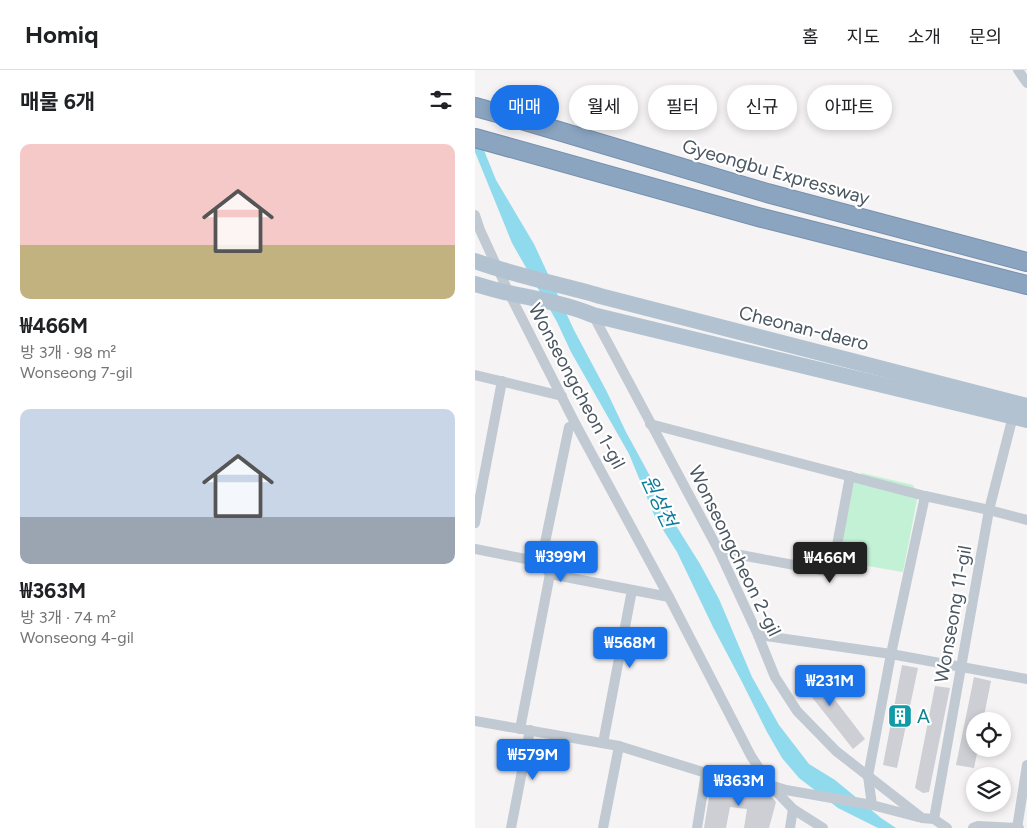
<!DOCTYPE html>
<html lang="ko">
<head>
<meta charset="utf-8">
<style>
  body { margin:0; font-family:Figtree,"Noto Sans KR",sans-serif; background:#f2f2f2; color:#202124; height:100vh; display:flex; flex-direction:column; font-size:19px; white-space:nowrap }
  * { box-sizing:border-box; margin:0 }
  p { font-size:16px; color:#757577 }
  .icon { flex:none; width:28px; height:28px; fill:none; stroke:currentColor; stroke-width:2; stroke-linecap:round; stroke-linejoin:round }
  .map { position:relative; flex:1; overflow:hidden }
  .drawer { display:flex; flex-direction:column; background:#fff; width:475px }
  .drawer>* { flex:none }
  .hud { position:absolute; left:15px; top:15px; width:461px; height:45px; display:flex; gap:10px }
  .controls { position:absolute; left:491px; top:642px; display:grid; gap:10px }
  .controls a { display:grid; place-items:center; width:45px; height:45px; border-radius:50%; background:#fff; box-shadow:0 2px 8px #0003; font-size:25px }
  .price { position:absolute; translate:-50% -42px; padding:0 11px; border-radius:5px; background:#1a73e8; color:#fff; font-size:16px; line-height:32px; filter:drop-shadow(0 1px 2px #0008) }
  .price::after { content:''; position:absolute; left:50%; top:30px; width:15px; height:11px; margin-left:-8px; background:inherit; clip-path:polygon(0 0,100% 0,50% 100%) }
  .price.on { background:#222; color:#fff }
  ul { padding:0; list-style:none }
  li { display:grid; align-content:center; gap:10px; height:265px; padding:0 20px }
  li span { display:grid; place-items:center; height:155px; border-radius:10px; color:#555 }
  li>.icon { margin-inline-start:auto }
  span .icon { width:90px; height:90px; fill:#fffc; stroke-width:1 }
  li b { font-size:21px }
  h2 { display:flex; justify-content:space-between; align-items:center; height:60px; padding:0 20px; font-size:21px }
  .tag { padding:0 18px; border-radius:22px; background:#fff; box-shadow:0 2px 8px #0003; font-size:18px; line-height:45px }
  .tag.on { background:#1a73e8; color:#fff }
  header { display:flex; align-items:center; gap:30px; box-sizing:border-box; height:70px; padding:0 25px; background:#fff; border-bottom:1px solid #e0e0e0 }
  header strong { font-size:24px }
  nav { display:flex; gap:28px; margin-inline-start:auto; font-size:18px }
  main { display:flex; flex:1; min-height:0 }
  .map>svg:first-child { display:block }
  .green { fill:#c3f1d5 }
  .water { fill:#90daee }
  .building { fill:#cdcfd5 }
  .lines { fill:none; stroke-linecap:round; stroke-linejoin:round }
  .motorway-casing { stroke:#7690ad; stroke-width:20 }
  .minor { stroke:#c1cad2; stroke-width:10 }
  .primary { stroke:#b3c2d1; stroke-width:16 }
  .motorway { stroke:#8ba5c1; stroke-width:18 }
  .labels { text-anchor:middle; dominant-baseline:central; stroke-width:4.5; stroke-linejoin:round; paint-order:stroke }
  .street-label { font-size:19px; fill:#4a5661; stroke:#fff }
  .culture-label { font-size:19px; fill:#0d838f; stroke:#fff; text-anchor:start }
  .water-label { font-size:20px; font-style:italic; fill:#0c7c9b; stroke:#fff }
</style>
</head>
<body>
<header>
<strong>Homiq</strong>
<nav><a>홈</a><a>지도</a><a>소개</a><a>문의</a></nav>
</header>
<main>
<section class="drawer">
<h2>매물 6개<svg class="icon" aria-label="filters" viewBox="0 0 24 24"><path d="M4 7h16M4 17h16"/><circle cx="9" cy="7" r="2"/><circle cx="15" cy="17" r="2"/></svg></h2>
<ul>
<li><span style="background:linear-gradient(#f6c9c9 65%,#c2b280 0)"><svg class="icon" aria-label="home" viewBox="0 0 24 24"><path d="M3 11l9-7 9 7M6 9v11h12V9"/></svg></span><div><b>₩466M</b><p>방 3개 · 98 m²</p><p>Wonseong 7-gil</p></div></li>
<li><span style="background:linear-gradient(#c9d6e8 70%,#9aa5b1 0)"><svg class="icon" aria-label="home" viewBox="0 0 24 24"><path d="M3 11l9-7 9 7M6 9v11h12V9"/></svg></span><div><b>₩363M</b><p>방 3개 · 74 m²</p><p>Wonseong 4-gil</p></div></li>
</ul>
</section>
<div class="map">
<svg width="552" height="758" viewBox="0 0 552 758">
  <rect width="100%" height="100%" fill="#f5f3f3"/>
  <path class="green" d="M387,403L438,415L443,425L428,502L363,491L380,407Z"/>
  <path class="water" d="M0,58L21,110L59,174L99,260L132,322L151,362L175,406L200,454L225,494L244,529L277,607L304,655L334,694L360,710L406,748L421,758H403L363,738L324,708L307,688L292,662L267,612L238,557L202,482L180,447L154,384L96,282L82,252L37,173L0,82Z"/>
  <g class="building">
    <path d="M427,595L443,598L422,698L408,695Z"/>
    <path d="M334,596L390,669L378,679L321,607Z"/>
    <path d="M499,607L516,611L508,651H500V679H503L499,698L481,695Z"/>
    <path d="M460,616L475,618L454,722L448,723L440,718Z"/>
    <path d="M236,715L276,722V718L292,721L301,732L294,758H269L272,739L255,737L251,758H229Z"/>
  </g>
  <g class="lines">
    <defs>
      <g id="motorway">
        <path d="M0,37L40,48L292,123L552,192"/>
        <path d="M0,68L287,148L552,215"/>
      </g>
    </defs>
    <use href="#motorway" class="motorway-casing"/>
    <g class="minor">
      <path d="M543,0L552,13"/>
      <path d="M0,145L5,160L34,223L101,355L194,527L276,686L295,715L318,739L348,758"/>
      <path d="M118,245L244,481L283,565L300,607L322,641L361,681L447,748L459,749L472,758"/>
      <path d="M0,305L87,326"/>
      <path d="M175,354L450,426L514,440L552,450"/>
      <path d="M0,453L27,311"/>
      <path d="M0,479L66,492"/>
      <path d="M244,481L357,502L375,406"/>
      <path d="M75,504L194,527"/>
      <path d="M283,565L416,584L552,609"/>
      <path d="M0,651L144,676L231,703L295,715L311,720L397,735L443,747"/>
      <path d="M45,659L75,504L66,492L94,357L101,355"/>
      <path d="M128,673L157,520"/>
      <path d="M397,735L393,706L416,584L450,426"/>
      <path d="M459,749L514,440L538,346"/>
      <path d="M36,758L55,660"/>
      <path d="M128,758L144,676"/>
      <path d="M222,758L231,703"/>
      <path d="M315,758L318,739"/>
      <path d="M498,758L503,756L544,758"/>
      <path d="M542,758L552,695"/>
    </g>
    <g class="primary">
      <path d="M0,191C41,206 84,214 125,226L552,336"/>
      <path d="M0,214C11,217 23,221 34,223C62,229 91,234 118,245L552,350"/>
    </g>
    <use href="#motorway" class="motorway"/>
  </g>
  <defs>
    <symbol id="building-square" viewBox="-11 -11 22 22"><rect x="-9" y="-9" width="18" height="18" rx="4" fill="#0f9aa8" stroke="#fff"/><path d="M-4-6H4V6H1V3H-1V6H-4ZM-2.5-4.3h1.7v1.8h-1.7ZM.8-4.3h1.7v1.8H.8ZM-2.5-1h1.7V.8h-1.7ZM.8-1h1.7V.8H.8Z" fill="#fff"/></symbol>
  </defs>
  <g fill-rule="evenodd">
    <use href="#building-square" x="411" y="632" width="28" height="28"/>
  </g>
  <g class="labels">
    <g class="street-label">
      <text transform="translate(301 102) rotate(16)">Gyeongbu Expressway</text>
      <text transform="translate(329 258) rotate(14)">Cheonan-daero</text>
      <text transform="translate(102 316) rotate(62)">Wonseongcheon 1-gil</text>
      <text transform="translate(260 481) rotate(64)">Wonseongcheon 2-gil</text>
      <text transform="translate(478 544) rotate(-80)">Wonseong 11-gil</text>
    </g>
    <g class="culture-label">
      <text x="442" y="646">A</text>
    </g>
    <g class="water-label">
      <text transform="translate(184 431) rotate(65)">원성천</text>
    </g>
  </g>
</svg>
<div class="controls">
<a><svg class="icon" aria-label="locate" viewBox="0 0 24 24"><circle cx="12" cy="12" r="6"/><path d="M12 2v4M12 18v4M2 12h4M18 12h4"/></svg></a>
<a><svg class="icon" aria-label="layers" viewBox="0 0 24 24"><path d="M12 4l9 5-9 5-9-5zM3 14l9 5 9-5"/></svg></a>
</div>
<b class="price" style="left:86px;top:513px">₩399M</b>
<b class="price on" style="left:355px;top:514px">₩466M</b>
<b class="price" style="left:155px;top:599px">₩568M</b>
<b class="price" style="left:355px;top:637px">₩231M</b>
<b class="price" style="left:58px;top:711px">₩579M</b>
<b class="price" style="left:264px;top:737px">₩363M</b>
<div class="hud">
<a class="tag on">매매</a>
<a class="tag">월세</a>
<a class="tag">필터</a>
<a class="tag">신규</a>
<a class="tag">아파트</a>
</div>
</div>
</main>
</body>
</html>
